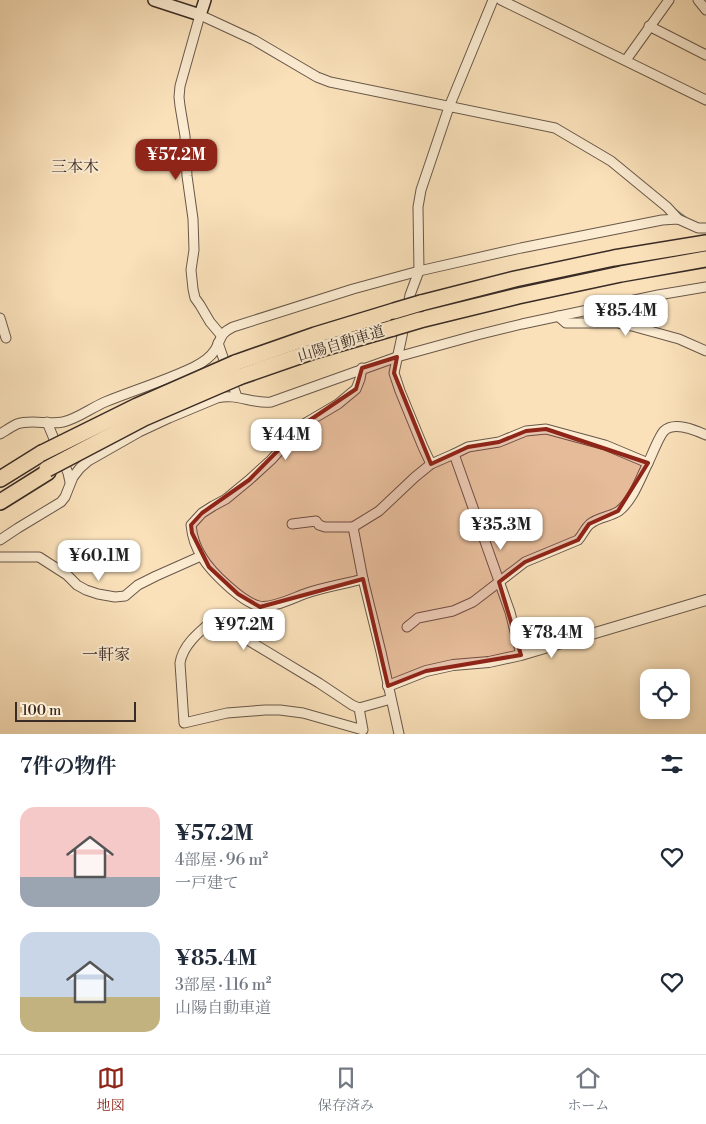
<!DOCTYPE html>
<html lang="ja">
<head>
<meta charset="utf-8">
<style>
  body { margin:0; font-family:"Libre Bodoni","Noto Serif JP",serif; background:#f2f2f3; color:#1f2937; height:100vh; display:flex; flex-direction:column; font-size:19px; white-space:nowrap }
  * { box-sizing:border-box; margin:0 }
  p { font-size:16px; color:#747a83 }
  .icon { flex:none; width:28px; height:28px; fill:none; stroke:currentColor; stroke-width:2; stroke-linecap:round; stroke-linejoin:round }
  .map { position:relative; height:734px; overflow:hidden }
  .panel { display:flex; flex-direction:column; background:#fff; flex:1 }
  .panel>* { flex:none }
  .fabs { position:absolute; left:640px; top:669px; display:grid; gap:10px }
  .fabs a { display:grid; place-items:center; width:50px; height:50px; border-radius:10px; background:#fff; box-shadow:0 2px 12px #0003; font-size:25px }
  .scale { position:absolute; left:15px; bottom:12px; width:121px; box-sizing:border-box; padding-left:5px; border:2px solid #392b25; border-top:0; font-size:14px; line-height:18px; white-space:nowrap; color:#392b25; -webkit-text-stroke:4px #fcecd2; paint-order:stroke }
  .price { position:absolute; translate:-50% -42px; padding:0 11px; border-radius:10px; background:#fff; color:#222; font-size:16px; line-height:32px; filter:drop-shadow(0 1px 2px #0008) }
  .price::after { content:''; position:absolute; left:50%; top:30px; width:15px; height:11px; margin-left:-8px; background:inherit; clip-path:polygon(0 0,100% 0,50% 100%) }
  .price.on { background:#8f2418; color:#fff }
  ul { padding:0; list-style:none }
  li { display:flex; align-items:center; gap:15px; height:125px; padding:0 20px }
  li span { display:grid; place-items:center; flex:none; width:140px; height:100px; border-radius:15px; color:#555 }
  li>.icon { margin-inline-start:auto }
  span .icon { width:60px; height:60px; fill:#fffc; stroke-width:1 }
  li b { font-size:21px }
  h2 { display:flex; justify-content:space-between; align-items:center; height:60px; padding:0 20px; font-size:21px }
  .tabs { display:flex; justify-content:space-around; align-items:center; height:70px; border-top:1px solid #e0e1e3; background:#fff; font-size:14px; color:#747a83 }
  .tabs a { display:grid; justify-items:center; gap:2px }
  .tabs .on { color:#8f2418 }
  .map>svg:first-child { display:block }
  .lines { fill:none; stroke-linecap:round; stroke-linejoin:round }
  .stream { stroke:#768379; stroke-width:2.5 }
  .minor-casing { stroke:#69584a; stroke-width:11 }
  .tertiary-casing { stroke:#69584a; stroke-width:12 }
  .secondary-casing { stroke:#392b25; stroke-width:14 }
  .motorway-casing { stroke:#392b25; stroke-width:18 }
  .minor { stroke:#fcecd2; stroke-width:9 }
  .tertiary { stroke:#fcecd2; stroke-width:10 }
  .secondary { stroke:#fcecd2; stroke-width:11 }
  .motorway { stroke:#fae1ba; stroke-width:15 }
  .motorway-bridge-casing { stroke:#392b25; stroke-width:18; stroke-linecap:butt }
  .motorway-bridge { stroke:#fae1ba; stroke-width:15 }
  .marked { fill:#8f2418; fill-opacity:0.2; stroke:#8f2418; stroke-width:4; stroke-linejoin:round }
  .labels { text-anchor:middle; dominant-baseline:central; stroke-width:4; stroke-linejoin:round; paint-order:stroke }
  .street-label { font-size:15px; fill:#392b25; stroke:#fcecd2 }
  .neighbourhood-label { font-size:16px; fill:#392b25; stroke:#fcecd2 }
</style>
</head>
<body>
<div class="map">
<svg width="706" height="734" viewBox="0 0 706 734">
  <rect width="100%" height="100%" fill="#fae1ba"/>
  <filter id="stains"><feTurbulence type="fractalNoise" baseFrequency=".004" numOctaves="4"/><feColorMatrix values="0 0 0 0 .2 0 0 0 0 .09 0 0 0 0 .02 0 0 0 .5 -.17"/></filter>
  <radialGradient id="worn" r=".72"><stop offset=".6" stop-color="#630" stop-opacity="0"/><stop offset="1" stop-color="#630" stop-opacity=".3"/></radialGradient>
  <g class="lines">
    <path class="stream" d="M674,209L686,218"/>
    <defs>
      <g id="minor">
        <path d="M501,0L706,100"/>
        <path d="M698,0L706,10"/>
        <path d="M649,26L706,55"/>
        <path d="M626,60L669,0"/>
        <path d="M558,316L566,323H618L632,326L679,339L706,351"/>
        <path d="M0,318L6,338"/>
        <path d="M221,335L210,322L200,305L195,298L193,289L191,270L194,250L193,219L187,176L185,136L180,106L179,97L180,86L200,15L254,40L317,77L330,82L555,128L611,161L667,207L678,219"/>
        <path d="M218,343L237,397"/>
        <path d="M362,368L360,379L356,389L338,404L304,424L271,460L249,480L226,499L213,506L202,513L191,525C192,535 196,548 202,557C211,572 242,602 259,606C272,609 295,597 307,593C325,587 344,584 363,579"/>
        <path d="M47,422L68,473L70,482"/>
        <path d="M0,434C5,431 11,427 17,424C31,419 48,425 63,422C77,419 91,408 105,402C134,390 165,381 194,367C202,363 210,358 215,350C222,338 219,334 233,327L353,289L419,271L521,248L662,220L678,219L698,228H706"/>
        <path d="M454,454L510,612L521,655"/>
        <path d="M431,464L423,447L400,391L394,373L402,336L410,295L419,271L418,207L421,190L449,107L493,0"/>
        <path d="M292,524L316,521L319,525L325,527H353"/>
        <path d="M0,540L18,528L61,502L65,497L73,477L80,468L88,461L139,432L169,418L217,398C237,393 251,404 271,402L397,357L477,335L522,324L658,295L706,287"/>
        <path d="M0,557H39L67,575L77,585L86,590L98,594L115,597L125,596L138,585L156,576L201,556"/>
        <path d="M218,616L246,639L319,683L352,705L359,708L363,730L303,713L280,710H265L227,713L184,723L180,663C183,643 203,629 218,616Z"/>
        <path d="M407,627L418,618L453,611L473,602L525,562L578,540C583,535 585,528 590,524C598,517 610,517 619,511C633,500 640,479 648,463"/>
        <path d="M359,708L391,699"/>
        <path d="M399,734L381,652L363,579L353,527L379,511L415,477L431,464L454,454L468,447L499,442L526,431L546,429L605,445L648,463C652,455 659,436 664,431C674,421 695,430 706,435"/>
      </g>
      <path id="tertiary" d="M388,686L426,671L453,665L489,662L521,655L706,600"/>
      <path id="secondary" d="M154,0L200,15L205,0"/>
      <g id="motorway">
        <path d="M421,303L515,279L614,258L706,243"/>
        <path d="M420,320L518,296L621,274L706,259"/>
        <path d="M235,363L315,335L394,311"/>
        <path d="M239,377L317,350L393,328"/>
        <path d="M0,479L42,453"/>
        <path d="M0,502L48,472"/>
      </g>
    </defs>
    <use href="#minor" class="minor-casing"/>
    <use href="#tertiary" class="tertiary-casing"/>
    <use href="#secondary" class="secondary-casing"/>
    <use href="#motorway" class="motorway-casing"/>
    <use href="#minor" class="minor"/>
    <use href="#tertiary" class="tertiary"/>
    <use href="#secondary" class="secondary"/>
    <use href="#motorway" class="motorway"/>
    <defs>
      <g id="motorway-bridge">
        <path d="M394,311L421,303"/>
        <path d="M393,328L420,320"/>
        <path d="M42,453L137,406L235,363"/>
        <path d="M47,469L144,418L239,377"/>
      </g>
    </defs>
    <use href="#motorway-bridge" class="motorway-bridge-casing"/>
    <use href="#motorway-bridge" class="motorway-bridge"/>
  </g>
  <path class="marked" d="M397,357L394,373L431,464L468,447L499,442L526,431L546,429L648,463L618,511L589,524L578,540L525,562L499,582L521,655L426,671L388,686L363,579L260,607L238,594L209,567L192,533L191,525L202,513L249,480L304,424L356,389L362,368Z"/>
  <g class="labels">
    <g class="street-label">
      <text transform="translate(341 344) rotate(-17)">山陽自動車道</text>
    </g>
    <g class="neighbourhood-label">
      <text x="75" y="167">三本木</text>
      <text x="106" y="655">一軒家</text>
    </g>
  </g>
  <rect width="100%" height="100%" filter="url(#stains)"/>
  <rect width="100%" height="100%" fill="url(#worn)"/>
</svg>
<div class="fabs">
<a><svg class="icon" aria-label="locate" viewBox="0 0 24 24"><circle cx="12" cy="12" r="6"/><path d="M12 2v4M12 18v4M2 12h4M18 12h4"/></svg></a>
</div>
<div class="scale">100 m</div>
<b class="price on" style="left:176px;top:181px">¥57.2M</b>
<b class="price" style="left:626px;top:337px">¥85.4M</b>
<b class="price" style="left:286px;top:461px">¥44M</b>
<b class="price" style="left:501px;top:551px">¥35.3M</b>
<b class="price" style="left:99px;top:582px">¥60.1M</b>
<b class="price" style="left:244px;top:651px">¥97.2M</b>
<b class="price" style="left:552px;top:659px">¥78.4M</b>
</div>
<section class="panel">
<h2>7件の物件<svg class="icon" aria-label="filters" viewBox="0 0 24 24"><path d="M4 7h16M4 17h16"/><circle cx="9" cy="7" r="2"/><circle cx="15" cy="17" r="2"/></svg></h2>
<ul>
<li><span style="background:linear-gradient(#f6c9c9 70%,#9aa5b1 0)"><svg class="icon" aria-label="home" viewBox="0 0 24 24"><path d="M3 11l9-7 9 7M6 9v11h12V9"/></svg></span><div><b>¥57.2M</b><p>4部屋 · 96 m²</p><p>一戸建て</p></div><svg class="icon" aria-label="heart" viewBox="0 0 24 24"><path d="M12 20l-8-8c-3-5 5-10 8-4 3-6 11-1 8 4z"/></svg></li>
<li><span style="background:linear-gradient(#c9d6e8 65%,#c2b280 0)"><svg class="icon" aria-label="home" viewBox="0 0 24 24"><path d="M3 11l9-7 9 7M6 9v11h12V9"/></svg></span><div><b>¥85.4M</b><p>3部屋 · 116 m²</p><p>山陽自動車道</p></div><svg class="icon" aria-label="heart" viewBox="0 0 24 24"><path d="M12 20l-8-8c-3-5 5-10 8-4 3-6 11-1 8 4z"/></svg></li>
</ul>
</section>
<nav class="tabs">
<a class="on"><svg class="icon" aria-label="map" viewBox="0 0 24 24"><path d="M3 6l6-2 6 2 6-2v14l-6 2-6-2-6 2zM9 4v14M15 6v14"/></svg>地図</a>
<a><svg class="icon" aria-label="saved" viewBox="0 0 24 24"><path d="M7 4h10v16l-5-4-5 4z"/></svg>保存済み</a>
<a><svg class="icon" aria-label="home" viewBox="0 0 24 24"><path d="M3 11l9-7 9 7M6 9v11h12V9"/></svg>ホーム</a>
</nav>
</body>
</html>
